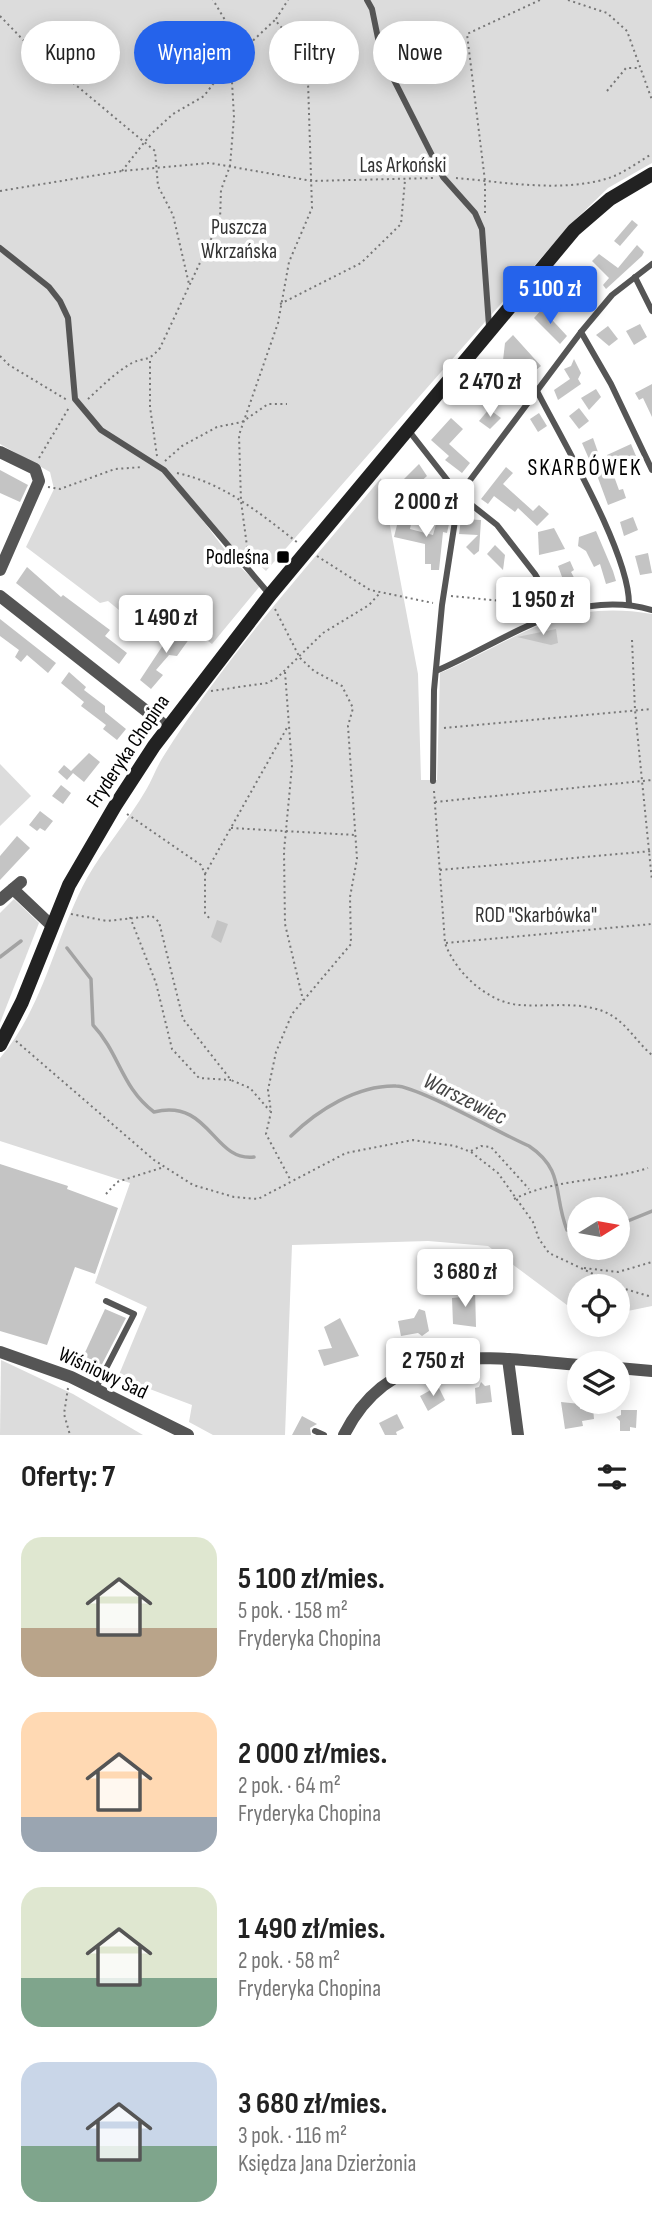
<!DOCTYPE html>
<html lang="pl">
<head>
<meta charset="utf-8">
<style>
  body { margin:0; font-family:"Sofia Sans Condensed",sans-serif; background:#f6f6f6; color:#222; height:100vh; display:flex; flex-direction:column; font-size:26px; white-space:nowrap }
  * { box-sizing:border-box; margin:0 }
  p { font-size:23px; color:#767676 }
  .icon { flex:none; width:38px; height:38px; fill:none; stroke:currentColor; stroke-width:2; stroke-linecap:round; stroke-linejoin:round }
  .map { position:relative; height:1435px; overflow:hidden }
  .drawer { display:flex; flex-direction:column; background:#fff; flex:1 }
  .drawer>* { flex:none }
  .hud { position:absolute; left:21px; top:21px; width:611px; height:63px; display:flex; gap:14px }
  .needle { width:46px; rotate:79deg }
  .fabs { position:absolute; left:567px; top:1197px; display:grid; gap:14px }
  .fabs a { display:grid; place-items:center; width:63px; height:63px; border-radius:50%; background:#fff; box-shadow:0 4px 18px #0003; font-size:35px }
  .price { position:absolute; translate:-50% -60px; padding:0 16px; border-radius:7px; background:#fff; color:#222; font-size:23px; line-height:46px; filter:drop-shadow(0 2px 4px #0008) }
  .price::after { content:''; position:absolute; left:50%; top:42px; width:21px; height:16px; margin-left:-10px; background:inherit; clip-path:polygon(0 0,100% 0,50% 100%) }
  .price.current { background:#2563eb; color:#fff }
  ul { padding:0; list-style:none }
  li { display:flex; align-items:center; gap:21px; height:175px; padding:0 21px }
  li span { display:grid; place-items:center; flex:none; width:196px; height:140px; border-radius:21px; color:#555 }
  li>.icon { margin-inline-start:auto }
  span .icon { width:84px; height:84px; fill:#fffc; stroke-width:1 }
  li b { font-size:30px }
  h2 { display:flex; justify-content:space-between; align-items:center; height:84px; padding:0 21px; font-size:30px }
  .tag { padding:0 24px; border-radius:32px; background:#fff; box-shadow:0 4px 18px #0003; font-size:24px; line-height:63px }
  .tag.current { background:#2563eb; color:#fff }
  .map>svg:first-child { display:block }
  .green { fill:#dcdcdc; fill-rule:evenodd }
  .lines { fill:none; stroke-linecap:round; stroke-linejoin:round }
  .stream { stroke:#a3a3a3; stroke-width:3.5 }
  .building { fill:#c4c4c4 }
  .path { stroke:#777; stroke-width:2; stroke-dasharray:2 3.5; stroke-linecap:butt }
  .lane { stroke:#555; stroke-width:6 }
  .street { stroke:#555; stroke-width:12 }
  .secondary { stroke:#222; stroke-width:14 }
  .poi-dot { fill:#000; stroke:#fff; stroke-width:2.5 }
  .labels { text-anchor:middle; dominant-baseline:central; stroke-width:7; stroke-linejoin:round; paint-order:stroke }
  .park-label { font-size:21px; fill:#333; stroke:#fff }
  .poi-label { font-size:21px; fill:#000; stroke:#fff; text-anchor:end }
  .street-label { font-size:21px; fill:#000; stroke:#fff }
  .neighbourhood-label { font-size:23px; letter-spacing:2px; fill:#000; stroke:#fff }
  .water-label { font-size:23px; font-style:italic; fill:#444; stroke:#fff }
</style>
</head>
<body>
<div class="map">
<svg width="652" height="1435" viewBox="0 0 652 1435">
  <rect width="100%" height="100%" fill="#fff"/>
  <g class="green">
    <path d="M0,0H652V163L608,188L571,224L266,571L253,559L241,557L208,520L201,518L231,558L260,586L212,644L166,611L147,601L130,619L108,601L100,603L26,547L54,489L50,472L0,444Z"/>
    <path d="M381,478L418,674L421,780H437L440,673C518,639 560,598 652,614V1306L618,1313V1286H579V1314L488,1246L428,1241L292,1245L285,1435H213L189,1422L192,1405L118,1377L147,1307L95,1283L130,1183L0,1141V1058C44,1007 55,937 87,878C104,848 128,821 146,790C152,780 156,768 163,757C225,657 306,569 381,478ZM579,1209H618V1248H579Z"/>
    <path d="M0,764L31,796L0,826Z"/>
    <path d="M14,899L39,923L0,1023V913Z"/>
    <path d="M1,1360L73,1394L143,1435H0Z"/>
  </g>
  <g class="lines">
    <g class="stream">
      <path d="M67,948L91,979L93,1025C120,1054 121,1087 154,1112C210,1098 213,1162 254,1157"/>
      <path d="M0,957L21,941"/>
      <path d="M291,1136C318,1110 357,1085 396,1086C417,1086 503,1135 529,1146C565,1170 553,1195 567,1230L579,1232"/>
      <path d="M618,1225L652,1211"/>
    </g>
  </g>
  <g class="building">
    <path d="M632,220L638,225L620,246L614,241Z"/>
    <path d="M637,245L644,252L642,256L606,289L603,285L609,278L592,261L599,254L618,268Z"/>
    <path d="M562,279L595,299L588,309L557,286Z"/>
    <path d="M542,309L567,336L560,344L534,318Z"/>
    <path d="M640,324L647,337L634,345L626,331Z"/>
    <path d="M608,326L618,339L609,346L596,335Z"/>
    <path d="M513,335L541,366L530,375L516,359L504,373L521,387L514,395L485,377L496,364L502,369L505,343Z"/>
    <path d="M574,359L581,373L578,379L581,384L558,400L554,390L570,379L564,369L571,366Z"/>
    <path d="M652,384V417L643,398L639,400L635,393Z"/>
    <path d="M596,389L601,397L589,410L581,398Z"/>
    <path d="M579,408L589,421L579,429L569,416Z"/>
    <path d="M489,409L501,418L490,429L479,421Z"/>
    <path d="M539,413L547,426L538,432L530,419Z"/>
    <path d="M451,418L463,429L449,444L470,463L462,473L445,460L449,456L431,440Z"/>
    <path d="M593,438L599,455L589,459L582,443Z"/>
    <path d="M631,444L636,456L610,462L607,455Z"/>
    <path d="M550,456L570,471L565,477L538,461Z"/>
    <path d="M419,464L427,476L406,495L411,494L398,509L388,499L394,498L389,494Z"/>
    <path d="M506,467L513,473L503,484L533,511L539,505L549,514L537,526L518,508L515,512L494,496L488,504L481,499Z"/>
    <path d="M611,468L619,490L623,489L626,498L608,505L598,478L599,473Z"/>
    <path d="M0,470L28,485L20,502L0,493Z"/>
    <path d="M434,481L439,505L424,507L421,492L428,490L427,482Z"/>
    <path d="M440,510L446,511L444,523L449,524L447,533L443,532L439,570H431V564H425V544L394,537L398,521L411,524L410,529L433,535Z"/>
    <path d="M633,517L638,530L624,536L620,522Z"/>
    <path d="M461,519L481,520L479,551L474,555L466,547L478,535L459,534Z"/>
    <path d="M554,528L565,549L539,555L538,532Z"/>
    <path d="M596,531L613,571L616,581L606,584L600,564L594,567L586,551L578,546L579,537Z"/>
    <path d="M495,545L505,555L503,570L487,554Z"/>
    <path d="M648,553L652,573L640,575L635,556Z"/>
    <path d="M570,561L574,570L571,572L584,596L576,601L565,585L558,566Z"/>
    <path d="M27,567L61,597L63,595L110,630L105,636L127,653L119,664L16,583Z"/>
    <path d="M527,578L532,587L521,595L516,584Z"/>
    <path d="M0,619L56,663L48,673L27,655L21,662L15,657L19,650L0,636Z"/>
    <path d="M177,624L192,635L177,656L169,655L156,670L163,675L151,689L140,680Z"/>
    <path d="M556,629L558,643L551,645L517,637Z"/>
    <path d="M69,672L86,687L84,690L105,706V712L126,729L117,740L103,729L106,725L81,706L84,702L61,683Z"/>
    <path d="M89,753L100,762L84,782L73,773L67,780L58,772L64,765L71,771Z"/>
    <path d="M61,785L71,793L63,804L52,796Z"/>
    <path d="M40,811L53,821L45,831L40,828L37,831L29,825Z"/>
    <path d="M17,836L30,848L0,880V856Z"/>
    <path d="M217,920L228,924L221,943L211,937Z"/>
    <path d="M0,1164L68,1186L67,1189L118,1208L95,1274L75,1267L47,1345L0,1331Z"/>
    <path d="M462,1289H475L476,1327L453,1324L452,1298L462,1297Z"/>
    <path d="M105,1309L126,1318L100,1368L82,1359Z"/>
    <path d="M419,1309L425,1311L429,1331L422,1336L418,1333L401,1336L398,1321L414,1318Z"/>
    <path d="M340,1318L359,1356L324,1366L318,1350L332,1348L324,1327Z"/>
    <path d="M481,1382L485,1386L490,1385L492,1402L476,1404L475,1388L479,1387Z"/>
    <path d="M438,1386L445,1400L428,1411L420,1396Z"/>
    <path d="M561,1402L580,1404V1409L593,1408L594,1419L582,1421L583,1426L565,1429Z"/>
    <path d="M621,1410H637L636,1428L630,1427V1431H620V1421L616,1417L621,1415Z"/>
    <path d="M397,1414L404,1428L396,1432L397,1435H385L379,1423Z"/>
    <path d="M302,1416L317,1424L310,1428L311,1435H292Z"/>
  </g>
  <g class="lines">
    <g class="path">
      <path d="M568,0L607,13L627,31L652,100"/>
      <path d="M0,16L30,47L155,151L158,186L173,215L189,284"/>
      <path d="M276,19L288,0"/>
      <path d="M607,91L626,68H640"/>
      <path d="M122,171L150,135L173,114L204,96L229,63L275,20L288,35L308,82L312,208L289,262L278,323L239,435L241,501L248,554"/>
      <path d="M456,178C504,182 562,193 609,178C624,173 638,162 652,154"/>
      <path d="M0,191L122,171L210,163L312,181L433,178"/>
      <path d="M485,213V181L467,34L540,0"/>
      <path d="M280,304L361,263L401,224L405,180"/>
      <path d="M0,356L9,365L67,400"/>
      <path d="M150,361V407L157,456"/>
      <path d="M88,399C102,386 116,372 132,363C147,356 147,363 160,348L220,220L221,190L230,166L234,117L230,47L225,20L213,0"/>
      <path d="M39,458L70,406"/>
      <path d="M165,461L182,446L217,427L242,422L268,404H287"/>
      <path d="M177,473C224,483 261,514 298,543"/>
      <path d="M48,487L60,489L115,469L143,467"/>
      <path d="M317,556L370,590L433,603"/>
      <path d="M451,596L543,605"/>
      <path d="M275,609L300,658L314,671L342,686L353,708L348,726L357,859L350,897L351,944L292,1014L276,1052L268,1090L271,1112L266,1134L291,1181"/>
      <path d="M632,640L635,710L652,881"/>
      <path d="M285,672L292,766L284,851L285,924L303,1000"/>
      <path d="M211,691L267,683L277,678L323,633L369,605L379,594"/>
      <path d="M444,728L652,709"/>
      <path d="M434,791L445,943C455,972 488,1003 520,1005C548,1007 579,1001 605,1012C627,1022 635,1041 652,1055"/>
      <path d="M435,802L652,780"/>
      <path d="M127,814L201,865L205,874V913L210,919"/>
      <path d="M231,828L355,835"/>
      <path d="M440,870L652,851"/>
      <path d="M205,874L288,726"/>
      <path d="M71,914L107,921L152,916L159,922L183,1019L231,1080L250,1088L270,1111"/>
      <path d="M130,917L156,983L172,1049L199,1078L231,1080"/>
      <path d="M446,943L652,924"/>
      <path d="M16,1041L154,1160L193,1185L234,1197L258,1199L346,1153L413,1140L455,1146L471,1152L498,1173L533,1222L539,1239L549,1253L625,1289L652,1297"/>
      <path d="M471,1151L481,1146L491,1147L529,1189"/>
      <path d="M106,1194L117,1182L164,1167"/>
      <path d="M514,1199C556,1178 604,1182 648,1168"/>
      <path d="M584,1268L618,1272L652,1262"/>
      <path d="M68,1388L64,1414L70,1435"/>
    </g>
    <g class="lane">
      <path d="M367,0L372,9L381,53L394,80L443,177L475,213L482,229L489,326"/>
      <path d="M0,248L49,287L60,301L68,318L75,399L101,430L164,470L270,595"/>
      <path d="M635,277L652,311"/>
      <path d="M581,332L611,384L652,470"/>
      <path d="M537,391C562,440 630,554 629,605"/>
      <path d="M409,431L459,495L497,525L535,574L557,612"/>
      <path d="M436,671C506,641 571,587 652,610"/>
      <path d="M433,781L434,690L442,605L459,495L581,332L612,295L652,264"/>
      <path d="M96,1388L134,1314L106,1301"/>
      <path d="M315,1431L324,1435"/>
    </g>
    <g class="street">
      <path d="M0,452L35,469L39,481L0,570"/>
      <path d="M0,596L168,728"/>
      <path d="M13,889L51,925"/>
      <path d="M0,900L21,882"/>
      <path d="M0,1352L71,1377L188,1435"/>
      <path d="M508,1359L518,1435"/>
      <path d="M618,1368L652,1371"/>
      <path d="M344,1435C393,1337 489,1358 579,1365"/>
    </g>
    <path class="secondary" d="M0,1045L22,1002L69,885L115,806L154,746L270,595L574,230L610,199L652,174"/>
  </g>
  <rect class="poi-dot" x="276" y="550" width="14" height="14" rx="3.5"/>
  <g class="labels">
    <g class="park-label">
      <text x="403" y="165">Las Arkoński</text>
      <text x="239" y="227">Puszcza<tspan x="239" dy="24">Wkrzańska</tspan></text>
      <text x="536" y="915">ROD "Skarbówka"</text>
    </g>
    <g class="poi-label">
      <text x="269" y="557">Podleśna</text>
    </g>
    <g class="street-label">
      <text transform="translate(128 751) rotate(-56)">Fryderyka Chopina</text>
      <text transform="translate(103 1373) rotate(25)">Wiśniowy Sad</text>
    </g>
    <g class="neighbourhood-label">
      <text x="585" y="468">SKARBÓWEK</text>
    </g>
    <g class="water-label">
      <text transform="translate(465 1099) rotate(26)">Warszewiec</text>
    </g>
  </g>
</svg>
<div class="fabs">
<a><svg class="needle" viewBox="-14 -14 28 28"><path d="M0-13l5 13h-10z" fill="#e53935"/><path d="M0 13l5-13h-10z" fill="#767676"/></svg></a>
<a><svg class="icon" aria-label="locate" viewBox="0 0 24 24"><circle cx="12" cy="12" r="6"/><path d="M12 2v4M12 18v4M2 12h4M18 12h4"/></svg></a>
<a><svg class="icon" aria-label="layers" viewBox="0 0 24 24"><path d="M12 4l9 5-9 5-9-5zM3 14l9 5 9-5"/></svg></a>
</div>
<b class="price current" style="left:550px;top:326px">5 100 zł</b>
<b class="price" style="left:490px;top:419px">2 470 zł</b>
<b class="price" style="left:426px;top:539px">2 000 zł</b>
<b class="price" style="left:543px;top:637px">1 950 zł</b>
<b class="price" style="left:166px;top:655px">1 490 zł</b>
<b class="price" style="left:465px;top:1309px">3 680 zł</b>
<b class="price" style="left:433px;top:1398px">2 750 zł</b>
<div class="hud">
<a class="tag">Kupno</a>
<a class="tag current">Wynajem</a>
<a class="tag">Filtry</a>
<a class="tag">Nowe</a>
</div>
</div>
<section class="drawer">
<h2>Oferty: 7<svg class="icon" aria-label="filters" viewBox="0 0 24 24"><path d="M4 7h16M4 17h16"/><circle cx="9" cy="7" r="2"/><circle cx="15" cy="17" r="2"/></svg></h2>
<ul>
<li><span style="background:linear-gradient(#dfe7d0 65%,#b9a48a 0)"><svg class="icon" aria-label="home" viewBox="0 0 24 24"><path d="M3 11l9-7 9 7M6 9v11h12V9"/></svg></span><div><b>5 100 zł/mies.</b><p>5 pok. · 158 m²</p><p>Fryderyka Chopina</p></div></li>
<li><span style="background:linear-gradient(#ffd9b3 75%,#9aa5b1 0)"><svg class="icon" aria-label="home" viewBox="0 0 24 24"><path d="M3 11l9-7 9 7M6 9v11h12V9"/></svg></span><div><b>2 000 zł/mies.</b><p>2 pok. · 64 m²</p><p>Fryderyka Chopina</p></div></li>
<li><span style="background:linear-gradient(#dfe7d0 65%,#7fa58c 0)"><svg class="icon" aria-label="home" viewBox="0 0 24 24"><path d="M3 11l9-7 9 7M6 9v11h12V9"/></svg></span><div><b>1 490 zł/mies.</b><p>2 pok. · 58 m²</p><p>Fryderyka Chopina</p></div></li>
<li><span style="background:linear-gradient(#c9d6e8 60%,#7fa58c 0)"><svg class="icon" aria-label="home" viewBox="0 0 24 24"><path d="M3 11l9-7 9 7M6 9v11h12V9"/></svg></span><div><b>3 680 zł/mies.</b><p>3 pok. · 116 m²</p><p>Księdza Jana Dzierżonia</p></div></li>
</ul>
</section>
</body>
</html>
